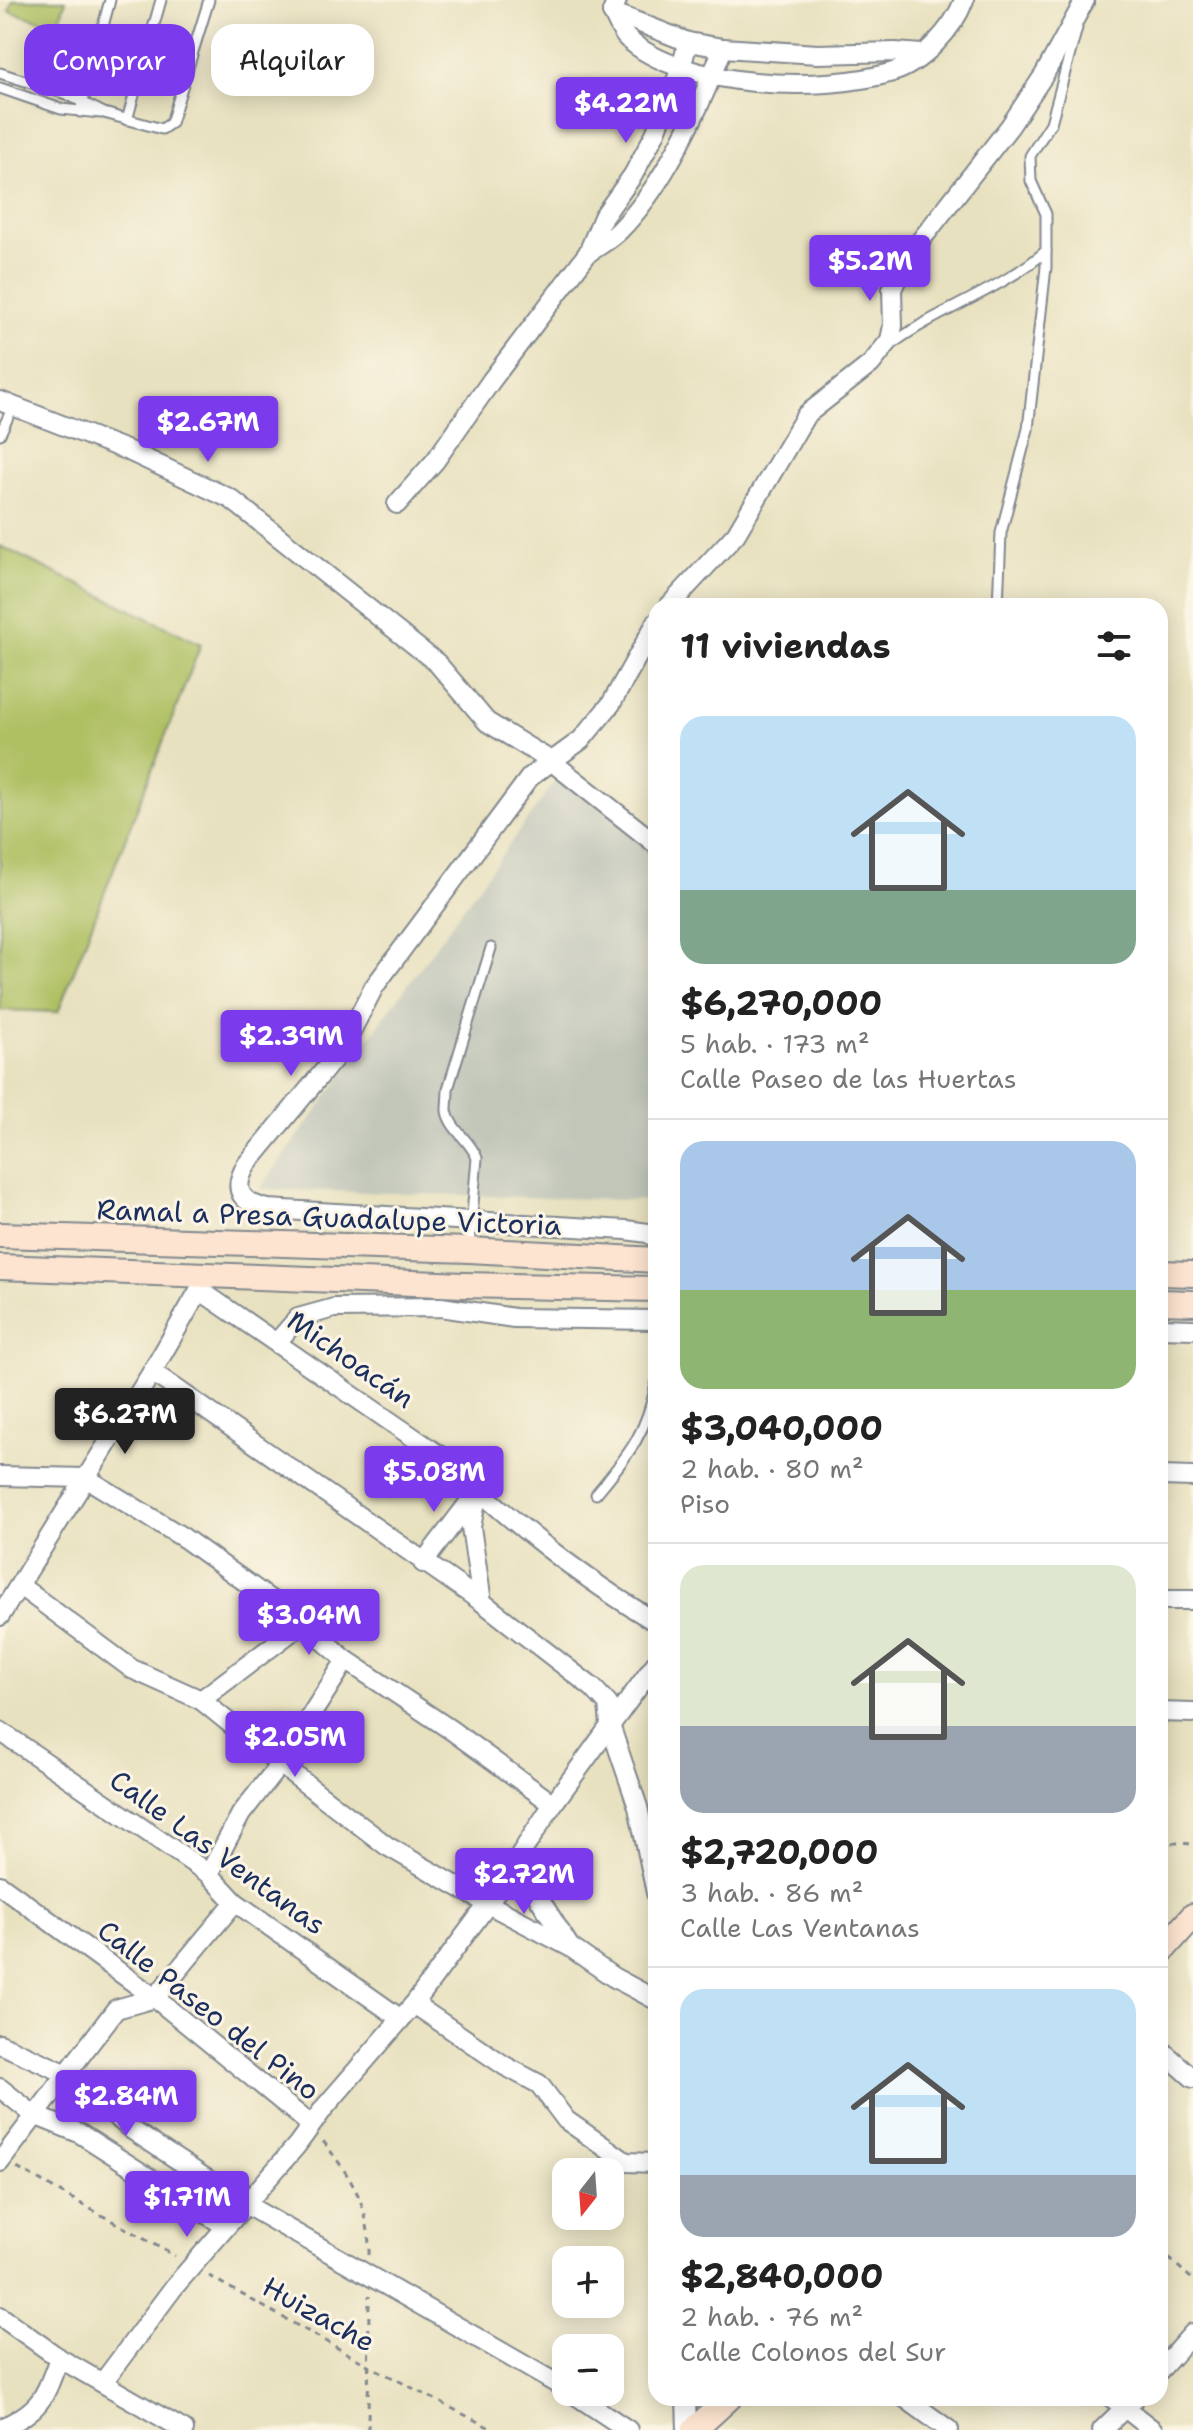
<!DOCTYPE html>
<html lang="es">
<head>
<meta charset="utf-8">
<style>
  body { margin:0; font-family:"Shantell Sans",sans-serif; background:#f2f2f2; color:#222; height:100vh; display:flex; flex-direction:column; font-size:30px; white-space:nowrap }
  * { box-sizing:border-box; margin:0 }
  p { font-size:26px; color:#767676 }
  .icon { flex:none; width:44px; height:44px; fill:none; stroke:currentColor; stroke-width:2; stroke-linecap:round; stroke-linejoin:round }
  .map { position:relative; flex:1; overflow:hidden }
  .panel { position:absolute; left:648px; top:598px; width:520px; height:1808px; display:flex; flex-direction:column; background:#fff; border-radius:24px; box-shadow:0 4px 20px #0003 }
  .panel>* { flex:none }
  .guide { position:absolute; left:24px; top:24px; width:504px; height:72px; display:flex; gap:16px }
  .needle { width:52px; rotate:197deg }
  .tools { position:absolute; left:552px; top:2158px; display:grid; gap:16px }
  .tools a { display:grid; place-items:center; width:72px; height:72px; border-radius:16px; background:#fff; box-shadow:0 4px 20px #0003; font-size:40px }
  .price { position:absolute; translate:-50% -68px; padding:0 18px; border-radius:8px; background:#7c3aed; color:#fff; font-size:26px; line-height:52px; filter:drop-shadow(0 2px 4px #0008) }
  .price::after { content:''; position:absolute; left:50%; top:48px; width:24px; height:18px; margin-left:-12px; background:inherit; clip-path:polygon(0 0,100% 0,50% 100%) }
  .price.current { background:#222; color:#fff }
  ul { padding:0; list-style:none }
  li { display:grid; align-content:center; gap:16px; height:424px; padding:0 32px }
  li+li { border-top:2px solid #e0e0e0 }
  li span { display:grid; place-items:center; height:248px; border-radius:24px; color:#555 }
  li>.icon { margin-inline-start:auto }
  span .icon { width:144px; height:144px; fill:#fffc; stroke-width:1 }
  li b { font-size:34px }
  h2 { display:flex; justify-content:space-between; align-items:center; height:96px; padding:0 32px; font-size:34px }
  .tag { padding:0 28px; border-radius:24px; background:#fff; box-shadow:0 4px 20px #0003; font-size:28px; line-height:72px }
  .tag.current { background:#7c3aed; color:#fff }
  .map>svg:first-child { display:block }
  .industrial { fill:#c1c6b9 }
  .green { fill:#afc063; stroke:#657860; stroke-width:2 }
  .lines { fill:none; stroke-linecap:round; stroke-linejoin:round }
  .lane-casing { stroke:#82888e; stroke-width:13 }
  .street-casing { stroke:#82888e; stroke-width:22 }
  .secondary-casing { stroke:#82888e; stroke-width:28 }
  .path { stroke:#82888e; stroke-width:3; stroke-dasharray:6 6; stroke-linecap:butt }
  .lane { stroke:#fff; stroke-width:9 }
  .street { stroke:#fff; stroke-width:18 }
  .secondary { stroke:#fde4d0; stroke-width:24 }
  .labels { text-anchor:middle; dominant-baseline:central; stroke-width:6; stroke-linejoin:round; paint-order:stroke }
  .street-label { font-size:28px; fill:#1b2f5e; stroke:#fcf5e5 }
</style>
</head>
<body>
<div class="map">
<svg width="1193" height="2430" viewBox="0 0 1193 2430">
  <rect width="100%" height="100%" fill="#fcf5e5"/>
  <filter id="ink" filterUnits="userSpaceOnUse"><feTurbulence type="fractalNoise" baseFrequency=".0125" numOctaves="2"/><feDisplacementMap in="SourceGraphic" scale="16" xChannelSelector="R" yChannelSelector="G"/><feConvolveMatrix kernelMatrix="1 2 1 2 8 2 1 2 1" color-interpolation-filters="sRGB"/></filter>
  <filter id="wash" filterUnits="userSpaceOnUse"><feTurbulence type="fractalNoise" baseFrequency=".006" numOctaves="4" result="noise"/><feDisplacementMap in="SourceGraphic" scale="32" xChannelSelector="R" yChannelSelector="G"/><feGaussianBlur stdDeviation="1.8" result="paint"/><feColorMatrix in="noise" values="0 0 0 0 0 0 0 0 0 0 0 0 0 0 0 0 0 1.4 0 .05"/><feComposite in="paint" operator="in"/></filter>
  <g filter="url(#wash)">
    <rect width="100%" height="100%" fill="#e8e1bf"/>
    <path class="industrial" d="M561,773L656,852V1201L260,1189Z"/>
    <g class="green">
      <path d="M13,0H66L58,26L9,11Z"/>
      <path d="M0,546L201,644L58,1012L0,1010Z"/>
    </g>
  </g>
  <g filter="url(#ink)">
    <g class="lines">
      <defs>
        <g id="lane">
          <path d="M0,73L66,94L104,113L162,129L171,123L209,0"/>
          <path d="M0,88L61,109L101,113"/>
          <path d="M80,112L110,0"/>
          <path d="M127,120L161,0"/>
          <path d="M892,344C941,308 1000,291 1046,251"/>
          <path d="M0,434L13,407"/>
          <path d="M998,606L1001,533L1028,429L1046,267V214L1031,181L1030,156L1051,123L1077,28"/>
          <path d="M469,1249L477,1158C470,1140 450,1129 447,1111C447,1104 448,1096 448,1089L491,948"/>
          <path d="M596,1494C628,1455 646,1435 656,1384"/>
        </g>
        <g id="street">
          <path d="M617,0L612,12C617,20 620,31 627,38C681,89 825,93 893,72C922,63 954,28 964,0"/>
          <path d="M612,12L688,42L723,48L818,54L895,52L922,54"/>
          <path d="M588,253C598,246 610,240 619,231C664,186 700,107 723,48"/>
          <path d="M0,401L131,452L231,499L437,663L487,722L551,761L656,844"/>
          <path d="M397,504L435,461L491,381L588,253L603,217L633,175L655,134L681,68L688,42"/>
          <path d="M669,606L736,534L806,415L871,364L890,340L893,326L892,289L907,258L1010,126L1044,75L1085,0"/>
          <path d="M656,623L611,704L581,740L530,777L374,987L342,1049L247,1164C231,1190 241,1203 268,1209L626,1230L648,1233L656,1238"/>
          <path d="M201,1291L446,1460C506,1518 584,1580 656,1622"/>
          <path d="M1160,1328L1193,1329"/>
          <path d="M277,1342L298,1318L334,1308L441,1307L514,1318L656,1320"/>
          <path d="M152,1372L482,1602L593,1688L608,1704L610,1725L638,1807L656,1893"/>
          <path d="M0,1476L86,1478L184,1538L303,1623L346,1660L451,1730L553,1804"/>
          <path d="M1160,1476L1193,1477"/>
          <path d="M478,1491L471,1527L482,1602"/>
          <path d="M423,1563L474,1496"/>
          <path d="M20,1586L132,1669L201,1700L280,1764L387,1846L488,1904L570,1947L613,1977L656,2000"/>
          <path d="M1160,1600H1193"/>
          <path d="M0,1616L152,1372L205,1280"/>
          <path d="M201,1700L303,1623"/>
          <path d="M1160,1712L1193,1713"/>
          <path d="M0,1731L209,1874L235,1902L401,2019"/>
          <path d="M516,1862L568,1944"/>
          <path d="M209,1874L241,1814L280,1764L346,1660"/>
          <path d="M0,1885L155,1998L311,2125"/>
          <path d="M414,2004L505,2066L539,2084L566,2120L626,2162L656,2163"/>
          <path d="M0,2044L65,2073L132,2130L245,2204L566,2389"/>
          <path d="M1160,2049L1193,2078"/>
          <path d="M0,2088L34,2115L79,2133L225,2226"/>
          <path d="M0,2162L116,2009L155,1998L235,1902"/>
          <path d="M0,2316L59,2358L184,2430"/>
          <path d="M1160,2370L1193,2333"/>
          <path d="M103,2382L174,2287L297,2145L324,2108L414,2004L488,1904L553,1804L656,1663"/>
          <path d="M571,2392L628,2430"/>
          <path d="M686,2398L687,2430"/>
          <path d="M905,2398L949,2430"/>
          <path d="M1112,2398L1153,2430"/>
          <path d="M0,2429C41,2410 44,2399 59,2358"/>
          <path d="M1102,2430L1135,2398"/>
        </g>
        <g id="secondary">
          <path d="M0,1235L469,1250L656,1260"/>
          <path d="M0,1267L465,1285L656,1289"/>
          <path d="M1160,1273L1193,1274"/>
          <path d="M1160,1302L1193,1303"/>
          <path d="M1160,1953L1193,1916"/>
          <path d="M694,2430L729,2398"/>
        </g>
      </defs>
      <use href="#lane" class="lane-casing"/>
      <use href="#street" class="street-casing"/>
      <use href="#secondary" class="secondary-casing"/>
      <g class="path">
        <path d="M1160,1842L1193,1844"/>
        <path d="M323,2141C353,2181 370,2205 369,2256"/>
        <path d="M17,2168L175,2256"/>
        <path d="M1160,2250L1193,2280"/>
        <path d="M209,2276L368,2365L494,2430"/>
        <path d="M368,2430L369,2296"/>
      </g>
      <use href="#lane" class="lane"/>
      <use href="#street" class="street"/>
      <use href="#secondary" class="secondary"/>
    </g>
  </g>
  <g class="labels">
    <g class="street-label">
      <text transform="translate(329 1217) rotate(2)">Ramal a Presa Guadalupe Victoria</text>
      <text transform="translate(351 1359) rotate(35)">Michoacán</text>
      <text transform="translate(218 1852) rotate(36)">Calle Las Ventanas</text>
      <text transform="translate(209 2010) rotate(38)">Calle Paseo del Pino</text>
      <text transform="translate(319 2314) rotate(29)">Huizache</text>
    </g>
  </g>
</svg>
<div class="tools">
<a><svg class="needle" viewBox="-14 -14 28 28"><path d="M0-13l5 13h-10z" fill="#e53935"/><path d="M0 13l5-13h-10z" fill="#767676"/></svg></a>
<a>+</a>
<a>−</a>
</div>
<b class="price" style="left:626px;top:145px">$4.22M</b>
<b class="price" style="left:870px;top:303px">$5.2M</b>
<b class="price" style="left:208px;top:464px">$2.67M</b>
<b class="price" style="left:291px;top:1078px">$2.39M</b>
<b class="price current" style="left:125px;top:1456px">$6.27M</b>
<b class="price" style="left:434px;top:1514px">$5.08M</b>
<b class="price" style="left:309px;top:1657px">$3.04M</b>
<b class="price" style="left:295px;top:1779px">$2.05M</b>
<b class="price" style="left:524px;top:1916px">$2.72M</b>
<b class="price" style="left:126px;top:2138px">$2.84M</b>
<b class="price" style="left:187px;top:2239px">$1.71M</b>
<div class="guide">
<a class="tag current">Comprar</a>
<a class="tag">Alquilar</a>
</div>
<section class="panel">
<h2>11 viviendas<svg class="icon" aria-label="filters" viewBox="0 0 24 24"><path d="M4 7h16M4 17h16"/><circle cx="9" cy="7" r="2"/><circle cx="15" cy="17" r="2"/></svg></h2>
<ul>
<li><span style="background:linear-gradient(#bfe0f5 70%,#7fa58c 0)"><svg class="icon" aria-label="home" viewBox="0 0 24 24"><path d="M3 11l9-7 9 7M6 9v11h12V9"/></svg></span><div><b>$6,270,000</b><p>5 hab. · 173 m²</p><p>Calle Paseo de las Huertas</p></div></li>
<li><span style="background:linear-gradient(#a9c7e8 60%,#8fb573 0)"><svg class="icon" aria-label="home" viewBox="0 0 24 24"><path d="M3 11l9-7 9 7M6 9v11h12V9"/></svg></span><div><b>$3,040,000</b><p>2 hab. · 80 m²</p><p>Piso</p></div></li>
<li><span style="background:linear-gradient(#dfe7d0 65%,#9aa5b1 0)"><svg class="icon" aria-label="home" viewBox="0 0 24 24"><path d="M3 11l9-7 9 7M6 9v11h12V9"/></svg></span><div><b>$2,720,000</b><p>3 hab. · 86 m²</p><p>Calle Las Ventanas</p></div></li>
<li><span style="background:linear-gradient(#bfe0f5 75%,#9aa5b1 0)"><svg class="icon" aria-label="home" viewBox="0 0 24 24"><path d="M3 11l9-7 9 7M6 9v11h12V9"/></svg></span><div><b>$2,840,000</b><p>2 hab. · 76 m²</p><p>Calle Colonos del Sur</p></div></li>
</ul>
</section>
</div>
</body>
</html>
